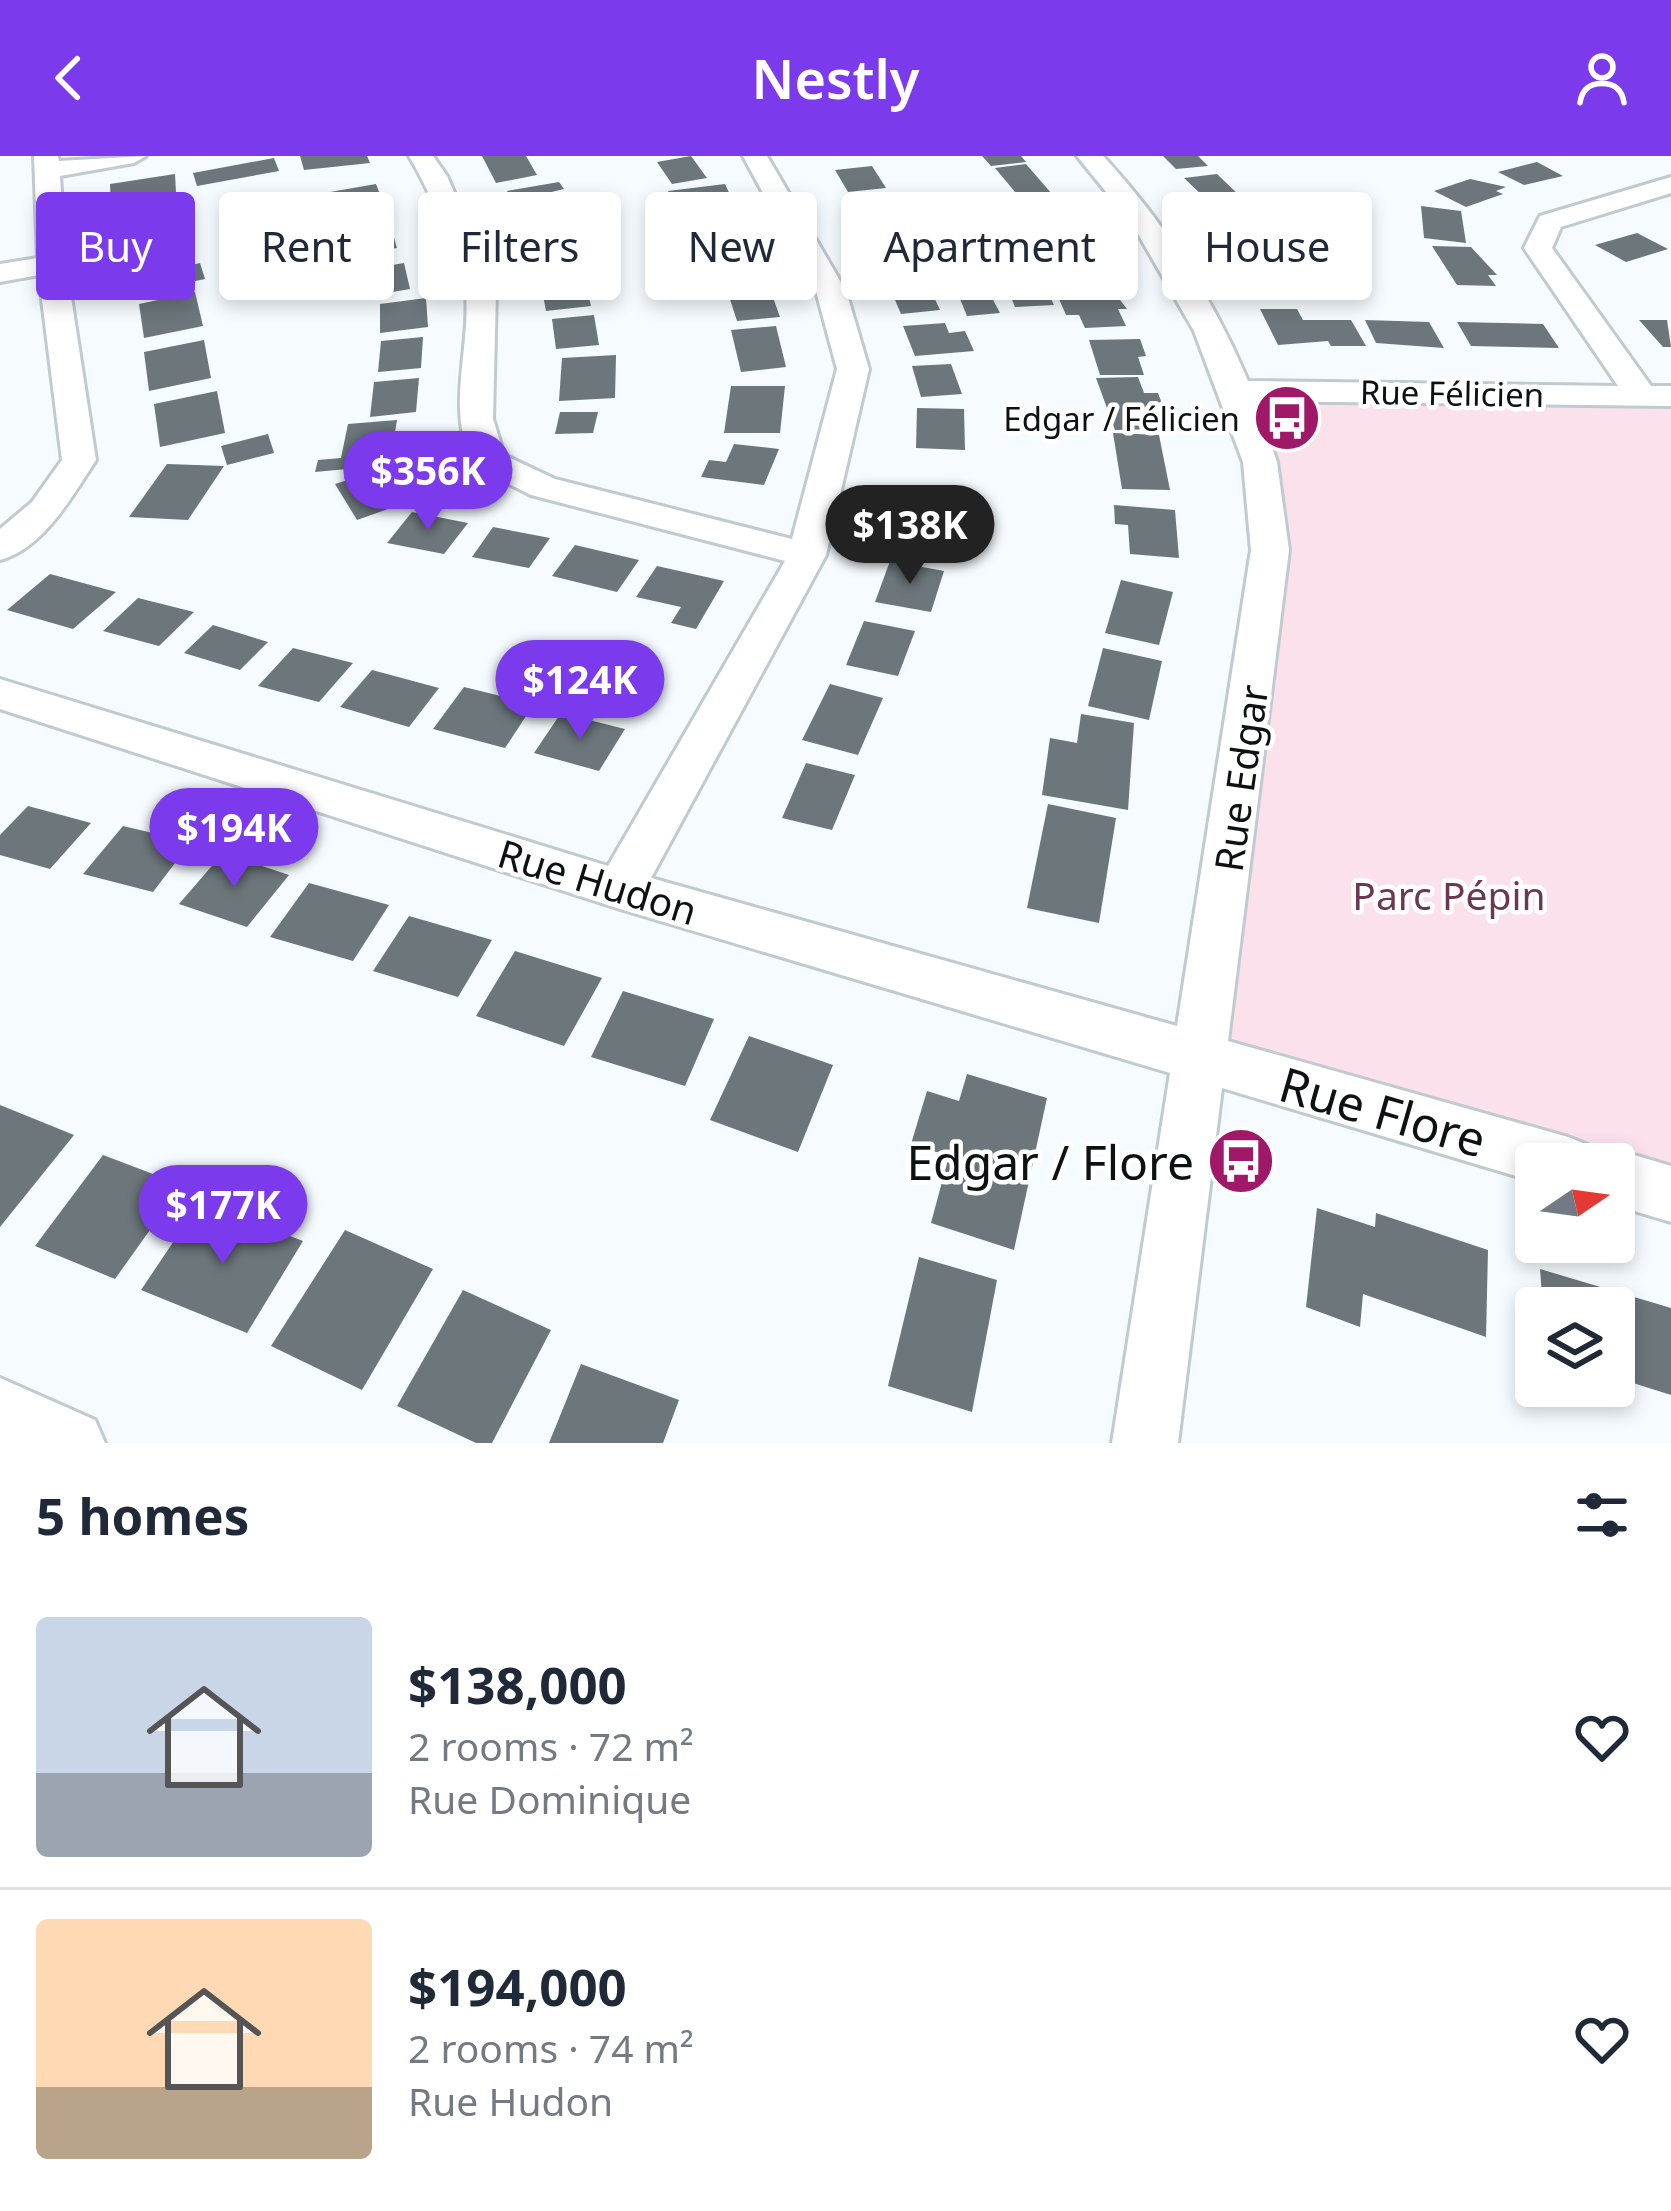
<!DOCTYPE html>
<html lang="en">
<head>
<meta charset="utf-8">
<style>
  body { margin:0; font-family:"Noto Sans",sans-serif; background:#f2f2f3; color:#1f2937; height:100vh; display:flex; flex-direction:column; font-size:45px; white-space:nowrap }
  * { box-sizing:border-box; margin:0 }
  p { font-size:39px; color:#747a83 }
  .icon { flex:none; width:66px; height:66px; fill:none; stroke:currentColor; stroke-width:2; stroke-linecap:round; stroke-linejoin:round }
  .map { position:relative; height:1287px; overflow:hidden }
  .details { display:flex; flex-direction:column; background:#fff; flex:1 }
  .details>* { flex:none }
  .top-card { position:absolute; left:36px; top:36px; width:1599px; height:108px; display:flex; gap:24px }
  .needle { width:78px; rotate:77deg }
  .fabs { position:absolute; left:1515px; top:987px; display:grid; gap:24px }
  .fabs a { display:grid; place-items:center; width:120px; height:120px; border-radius:12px; background:#fff; box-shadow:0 6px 18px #0003; font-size:60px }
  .price { position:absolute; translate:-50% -102px; padding:0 27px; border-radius:42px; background:#7c3aed; color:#fff; font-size:39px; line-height:78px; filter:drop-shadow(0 3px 6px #0008) }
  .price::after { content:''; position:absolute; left:50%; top:72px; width:36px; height:27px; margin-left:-18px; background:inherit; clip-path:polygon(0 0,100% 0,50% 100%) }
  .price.current { background:#222; color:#fff }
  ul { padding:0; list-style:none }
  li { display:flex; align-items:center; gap:36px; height:300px; padding:0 36px }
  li+li { border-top:3px solid #e0e1e3 }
  li span { display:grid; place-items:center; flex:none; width:336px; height:240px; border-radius:12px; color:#555 }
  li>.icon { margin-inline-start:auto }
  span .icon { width:144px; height:144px; fill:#fffc; stroke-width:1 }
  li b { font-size:51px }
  h2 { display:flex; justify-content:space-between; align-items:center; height:144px; padding:0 36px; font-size:51px }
  .pill { padding:0 42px; border-radius:12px; background:#fff; box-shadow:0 6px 18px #0003; font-size:42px; line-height:108px }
  .pill.current { background:#7c3aed; color:#fff }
  header { display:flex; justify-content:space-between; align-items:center; height:156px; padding:0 36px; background:#7c3aed; color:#fff; font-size:54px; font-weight:600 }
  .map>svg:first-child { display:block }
  .green { fill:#fbe1ec }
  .building { fill:#6c767b }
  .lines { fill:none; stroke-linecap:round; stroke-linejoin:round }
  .minor-casing { stroke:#c0cacf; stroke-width:6 }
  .minor { fill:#fff; fill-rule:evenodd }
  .labels { text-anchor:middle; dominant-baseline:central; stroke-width:9; stroke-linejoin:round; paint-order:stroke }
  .far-street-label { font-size:33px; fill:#0d1112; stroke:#fff }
  .far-poi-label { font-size:33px; fill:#0d1112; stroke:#fff; text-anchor:end }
  .street-label { font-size:39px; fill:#0d1112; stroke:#fff }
  .park-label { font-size:39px; fill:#6d3651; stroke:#fff }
  .near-street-label { font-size:48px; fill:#0d1112; stroke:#fff }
  .near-poi-label { font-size:48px; fill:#0d1112; stroke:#fff; text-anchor:end }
</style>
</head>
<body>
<header><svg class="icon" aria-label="back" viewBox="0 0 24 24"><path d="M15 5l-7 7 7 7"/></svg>Nestly<svg class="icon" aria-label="person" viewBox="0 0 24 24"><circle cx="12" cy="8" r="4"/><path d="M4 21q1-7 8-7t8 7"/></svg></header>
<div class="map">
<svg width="1671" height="1287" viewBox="0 0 1671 1287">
  <rect width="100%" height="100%" fill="#f5fbfe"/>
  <path class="green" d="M1233,235L1671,240V1038L1614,1008L1199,901L1265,450Z"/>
  <g class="building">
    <path d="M300,0H367L370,7L304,14Z"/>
    <path d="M482,0H526L537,19L496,27Z"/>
    <path d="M691,0L707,22L672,28L657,6Z"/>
    <path d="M982,0H1021L1026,6L991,10Z"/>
    <path d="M1163,0H1198L1208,10L1176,13Z"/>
    <path d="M274,2L279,15L197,30L193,17Z"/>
    <path d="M1537,6L1563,20L1524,29L1498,16Z"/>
    <path d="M1026,8L1052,38L1020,42L995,12Z"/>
    <path d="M872,10L886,32L848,36L835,14Z"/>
    <path d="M175,18L176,37L111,54L110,28Z"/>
    <path d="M1217,18L1241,41L1208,45L1184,22Z"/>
    <path d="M1470,23L1506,31L1496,35L1503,38L1466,51L1434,35Z"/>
    <path d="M559,26L564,33L547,37L557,52L521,59L507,35Z"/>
    <path d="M376,28L387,56L340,64L330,36Z"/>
    <path d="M725,28L738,56L691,62L682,41L671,42L668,35Z"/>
    <path d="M910,48L932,80L875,87L855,54Z"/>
    <path d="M1065,50L1086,75L1048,80L1029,55Z"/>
    <path d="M1421,50L1461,55L1466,87L1424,82Z"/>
    <path d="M1258,55L1276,82L1239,83L1214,57Z"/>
    <path d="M556,59L571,81L528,90L519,76L527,75L521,66Z"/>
    <path d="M163,66V88L121,95V72Z"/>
    <path d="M744,67L758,90L717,95L708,71Z"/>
    <path d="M390,68L397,92L353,99L348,75Z"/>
    <path d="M1637,77L1668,93L1626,106L1595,89Z"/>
    <path d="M586,89L589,97L577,99L581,115L541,120L535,95Z"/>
    <path d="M1432,90L1471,91L1497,119H1488L1496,130L1457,129Z"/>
    <path d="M183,94L187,110L200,107L205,123L132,138L127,105Z"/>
    <path d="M1095,94L1110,123L1069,126L1055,96Z"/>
    <path d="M1279,94L1303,122L1262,126L1239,97Z"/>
    <path d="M757,98L768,124L729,128L725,116L713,118L708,104Z"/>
    <path d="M404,107L410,133L363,141L358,115Z"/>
    <path d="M585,123L591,150L546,155L541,128Z"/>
    <path d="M927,126L940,154L901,158L889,130Z"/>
    <path d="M1108,128L1127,153H1118L1126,170L1085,172L1079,159H1066L1059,143L1070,142L1065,130Z"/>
    <path d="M1046,132L1054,149L1015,151L1008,134Z"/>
    <path d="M770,133L780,161L737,165L728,137Z"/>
    <path d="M195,136L203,170L144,182L139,148Z"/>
    <path d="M991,140L1000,157L967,160L960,143Z"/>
    <path d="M426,142L428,171L380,177V148Z"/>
    <path d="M1260,153H1297L1303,164H1351L1366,190H1331L1328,185L1278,189Z"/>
    <path d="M594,159L599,189L556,193L552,163Z"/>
    <path d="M1365,164L1429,166L1444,192L1376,187Z"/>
    <path d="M1639,164H1667L1671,191H1663Z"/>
    <path d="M1457,166L1543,168L1559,192L1471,190Z"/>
    <path d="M945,167L949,177L965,175L974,195L915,200L903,170Z"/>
    <path d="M776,170L786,211L741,216L731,174Z"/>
    <path d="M423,181L421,212L378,216L381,185Z"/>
    <path d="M1140,183L1146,200L1138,201L1144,219H1100L1089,184Z"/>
    <path d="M204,184L211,222L149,235L144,196Z"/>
    <path d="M616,199L615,242L559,245L562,202Z"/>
    <path d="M951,208L962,238L921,241L912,210Z"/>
    <path d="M1138,221L1144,237H1158L1164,253H1154L1161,273L1115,274L1096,222Z"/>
    <path d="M419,222L416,256L370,261L374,226Z"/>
    <path d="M731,230H785L780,277H724Z"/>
    <path d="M217,235L225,277L160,291L154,248Z"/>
    <path d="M917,252L964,253L965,294L916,292Z"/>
    <path d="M560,256H598L593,277L555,278Z"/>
    <path d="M397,264L391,301L359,303L358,312L315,316L318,304L341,302L348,268Z"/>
    <path d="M1113,277L1159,279L1170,334L1122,333Z"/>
    <path d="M268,278L274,297L227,309L221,290Z"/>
    <path d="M734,288L779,293L764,329L701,321L709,304L726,306Z"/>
    <path d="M167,308L224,310L188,364L129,361Z"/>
    <path d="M382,313L405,347L357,364L335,328Z"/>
    <path d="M1114,349L1175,354L1179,402L1130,398L1128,369L1115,368Z"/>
    <path d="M916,350L963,358L952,396L903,388Z"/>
    <path d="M412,356L468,367L444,398L387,387Z"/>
    <path d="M493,371L550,382L529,412L472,401Z"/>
    <path d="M575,389L639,404L617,436L552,420Z"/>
    <path d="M890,405L944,415L931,456L875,446Z"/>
    <path d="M657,410L724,425L696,473L671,467L681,451L636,441Z"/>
    <path d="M50,418L116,436L73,473L7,454Z"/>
    <path d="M1121,424L1173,436L1159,489L1105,477Z"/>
    <path d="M138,442L194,456L159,490L103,475Z"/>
    <path d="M864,465L915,475L898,520L846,509Z"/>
    <path d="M213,469L268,486L240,514L184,497Z"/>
    <path d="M293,492L353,507L319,546L258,530Z"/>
    <path d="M1103,492L1162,505L1149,564L1088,550Z"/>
    <path d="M372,514L439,532L409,571L340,551Z"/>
    <path d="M830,528L883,542L858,599L802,584Z"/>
    <path d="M464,531L534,548L505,592L433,573Z"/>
    <path d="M561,557L625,573L599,615L534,597Z"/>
    <path d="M1081,558L1134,567L1128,654L1042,639L1050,582L1077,587Z"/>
    <path d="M806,607L855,619L832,674L782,662Z"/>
    <path d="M1048,648L1116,662L1099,767L1027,752Z"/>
    <path d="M28,650L91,667L50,713L0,699V679Z"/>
    <path d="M123,670L191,686L153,736L83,718Z"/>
    <path d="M223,697L289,719L247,771L179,748Z"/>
    <path d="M309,727L389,749L353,805L270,781Z"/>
    <path d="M409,760L492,784L458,841L373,815Z"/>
    <path d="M515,795L602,822L564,890L476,860Z"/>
    <path d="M623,835L714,863L685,930L591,901Z"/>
    <path d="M749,880L833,909L798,996L710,964Z"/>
    <path d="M967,918L1047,942L1014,1094L931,1067L949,1000L911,988L927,935L959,945Z"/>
    <path d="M0,949L74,979L0,1071Z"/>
    <path d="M103,999L182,1029L115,1123L35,1090Z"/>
    <path d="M200,1046L303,1085L247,1177L141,1134Z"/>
    <path d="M1317,1052L1375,1071L1376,1057L1488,1094L1486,1181L1363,1138L1360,1171L1306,1151Z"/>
    <path d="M345,1074L433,1113L362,1234L271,1190Z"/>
    <path d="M919,1101L997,1124L972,1256L888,1230Z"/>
    <path d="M1540,1113L1671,1152V1239L1614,1221V1152H1543Z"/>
    <path d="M463,1134L551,1174L492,1287H476L397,1250Z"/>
    <path d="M581,1208L679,1244L663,1287H549Z"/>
  </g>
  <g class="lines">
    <defs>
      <g id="minor">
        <path d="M34,0H58L59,5L146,0L134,7L60,20L66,108L96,304C72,340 44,392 0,404V373L32,346L62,304L39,119L0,126V108L38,102Z"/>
        <path d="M409,0H433L447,20L496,134L493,263L504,299L555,323L792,383L837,213L816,135L743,0H767L846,135L869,213L826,399L651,722L1177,870L1251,394L1243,306L1194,175L1133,69L1077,0H1103C1164,66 1213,142 1248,225L1618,230L1524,92L1540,60L1671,21V37L1561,71L1552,92L1651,230H1671V250L1256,245L1277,306L1289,394L1228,885L1568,981L1588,989L1594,1002L1614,993L1671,1010V1066L1614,1049V1008H1536V1026L1222,932L1178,1287H1112L1170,917L620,753L0,553V523L608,710L785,405L531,339L477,312C443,261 471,194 466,138C464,109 425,26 409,0Z"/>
        <path d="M0,1222L95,1264L105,1287H0Z"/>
      </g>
    </defs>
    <use href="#minor" class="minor-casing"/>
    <use href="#minor" class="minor"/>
  </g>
  <defs>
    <symbol id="bus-disc" viewBox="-11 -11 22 22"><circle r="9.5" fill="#9f1968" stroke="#fff"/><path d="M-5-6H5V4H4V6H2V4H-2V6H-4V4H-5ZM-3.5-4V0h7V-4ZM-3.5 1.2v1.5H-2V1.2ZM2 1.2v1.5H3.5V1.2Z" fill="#fff"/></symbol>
  </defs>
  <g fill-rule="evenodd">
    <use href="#bus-disc" x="1249" y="224" width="76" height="76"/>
    <use href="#bus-disc" x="1203" y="967" width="76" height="76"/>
  </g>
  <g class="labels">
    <g class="far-street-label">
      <text transform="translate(1452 237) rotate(1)">Rue Félicien</text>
    </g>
    <g class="far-poi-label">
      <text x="1240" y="262">Edgar / Félicien</text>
    </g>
    <g class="street-label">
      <text transform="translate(1240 622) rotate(-82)">Rue Edgar</text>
      <text transform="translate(598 725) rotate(17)">Rue Hudon</text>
    </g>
    <g class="park-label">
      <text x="1449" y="738">Parc Pépin</text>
    </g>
    <g class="near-street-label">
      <text transform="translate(1383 955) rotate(16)">Rue Flore</text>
    </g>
    <g class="near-poi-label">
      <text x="1194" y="1005">Edgar / Flore</text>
    </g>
  </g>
</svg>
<div class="fabs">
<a><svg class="needle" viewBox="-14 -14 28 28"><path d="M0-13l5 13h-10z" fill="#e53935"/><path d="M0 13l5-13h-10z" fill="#747a83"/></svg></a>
<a><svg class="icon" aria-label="layers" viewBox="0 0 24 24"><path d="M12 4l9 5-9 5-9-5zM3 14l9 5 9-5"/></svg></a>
</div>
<b class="price" style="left:428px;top:377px">$356K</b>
<b class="price current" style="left:910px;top:431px">$138K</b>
<b class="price" style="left:580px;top:586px">$124K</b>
<b class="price" style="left:234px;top:734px">$194K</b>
<b class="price" style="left:223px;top:1111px">$177K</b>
<div class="top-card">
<a class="pill current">Buy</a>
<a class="pill">Rent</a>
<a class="pill">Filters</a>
<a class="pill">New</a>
<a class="pill">Apartment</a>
<a class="pill">House</a>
</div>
</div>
<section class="details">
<h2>5 homes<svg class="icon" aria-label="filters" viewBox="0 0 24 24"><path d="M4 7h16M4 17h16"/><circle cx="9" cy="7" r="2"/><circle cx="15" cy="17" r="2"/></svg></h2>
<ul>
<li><span style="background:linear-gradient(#c9d6e8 65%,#9aa5b1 0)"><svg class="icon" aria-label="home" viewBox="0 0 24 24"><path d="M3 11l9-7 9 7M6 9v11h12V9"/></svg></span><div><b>$138,000</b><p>2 rooms · 72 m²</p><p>Rue Dominique</p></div><svg class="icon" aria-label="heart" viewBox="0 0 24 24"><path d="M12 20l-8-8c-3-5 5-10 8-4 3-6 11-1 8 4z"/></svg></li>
<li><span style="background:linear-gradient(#ffd9b3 70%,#b9a48a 0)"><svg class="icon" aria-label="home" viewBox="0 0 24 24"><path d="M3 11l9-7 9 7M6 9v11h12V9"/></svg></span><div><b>$194,000</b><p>2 rooms · 74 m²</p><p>Rue Hudon</p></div><svg class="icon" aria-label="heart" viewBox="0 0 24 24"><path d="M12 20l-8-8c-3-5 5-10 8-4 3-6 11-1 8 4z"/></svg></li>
</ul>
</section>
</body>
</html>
